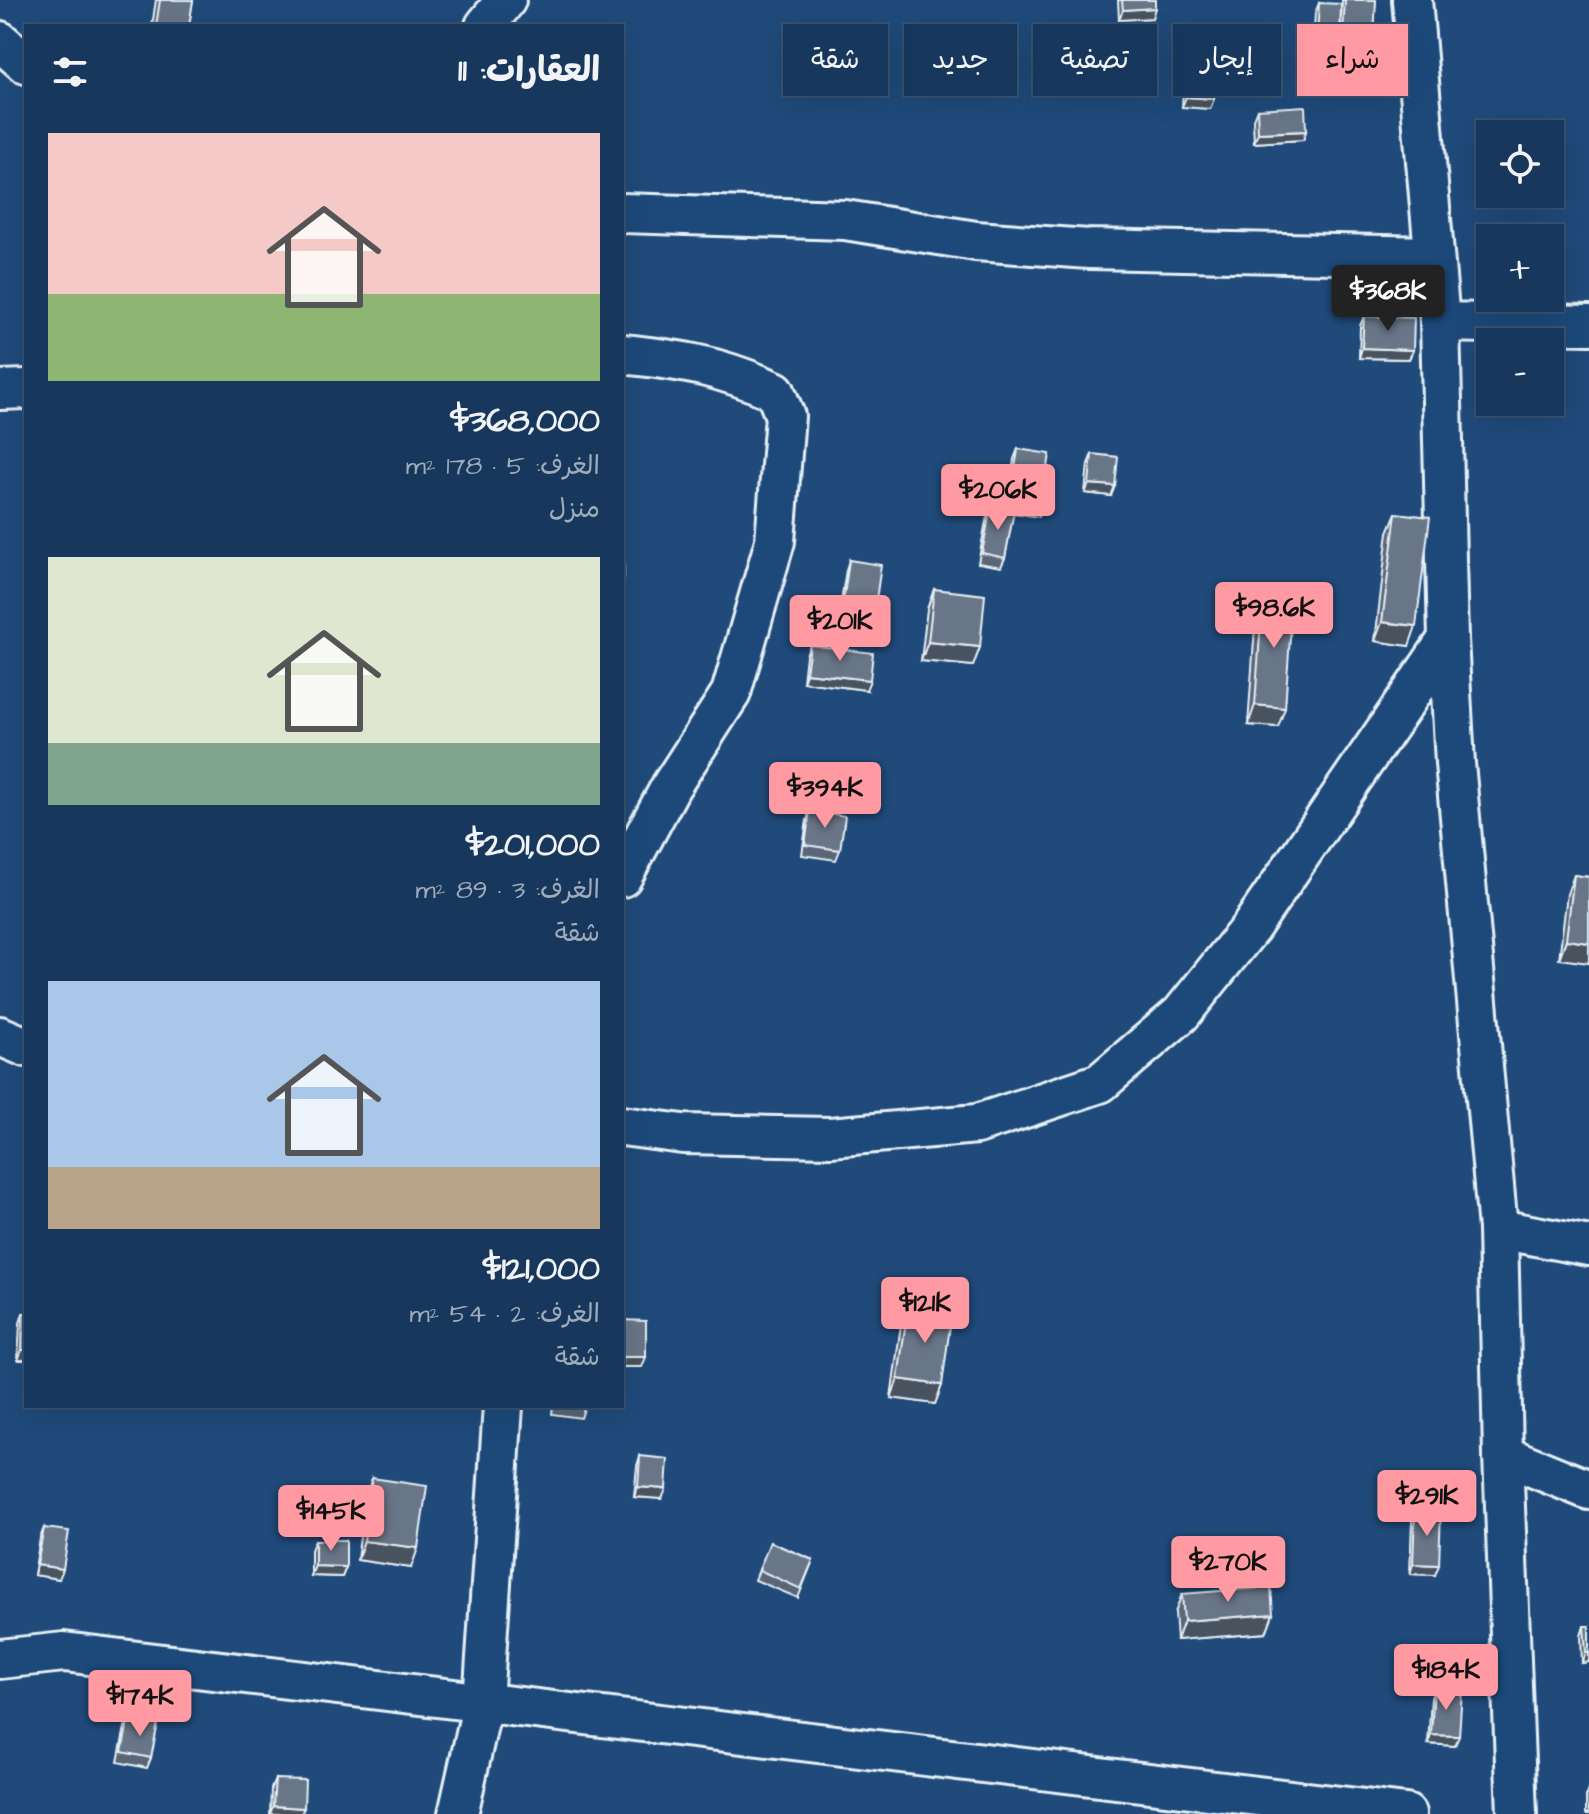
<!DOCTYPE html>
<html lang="ar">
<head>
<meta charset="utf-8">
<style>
  body { margin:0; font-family:"Architects Daughter","Playpen Sans Arabic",sans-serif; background:#203f62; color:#f1f3f6; direction:rtl; height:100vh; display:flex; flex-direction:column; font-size:30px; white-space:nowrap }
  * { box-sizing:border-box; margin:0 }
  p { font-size:26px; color:#9eacbb }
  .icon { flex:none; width:44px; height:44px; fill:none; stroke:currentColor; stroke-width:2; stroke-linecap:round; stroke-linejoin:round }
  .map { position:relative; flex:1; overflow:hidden; direction:ltr }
  .side { position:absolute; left:24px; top:24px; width:600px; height:1384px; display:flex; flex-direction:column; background:#17385c; border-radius:0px; box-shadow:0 8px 32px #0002,0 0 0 2px #365272; direction:rtl }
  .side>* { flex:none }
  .hud { position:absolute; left:648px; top:24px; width:760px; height:72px; direction:rtl; display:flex; gap:16px }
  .tools { position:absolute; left:1476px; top:120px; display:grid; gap:16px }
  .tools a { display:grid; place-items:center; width:88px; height:88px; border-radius:0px; background:#17385c; box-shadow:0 8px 32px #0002,0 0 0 2px #365272; font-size:40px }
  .price { position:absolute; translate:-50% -68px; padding:0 18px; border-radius:8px; background:#ff9aa2; color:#111; font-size:26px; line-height:52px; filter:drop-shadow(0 2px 4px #0008) }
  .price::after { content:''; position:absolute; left:50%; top:48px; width:24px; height:18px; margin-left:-12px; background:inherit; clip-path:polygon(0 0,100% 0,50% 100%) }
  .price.current { background:#222; color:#fff }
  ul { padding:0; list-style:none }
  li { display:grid; align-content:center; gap:16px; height:424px; padding:0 24px }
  li span { display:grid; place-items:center; height:248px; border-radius:0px; color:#555 }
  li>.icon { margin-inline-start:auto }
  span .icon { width:144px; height:144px; fill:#fffc; stroke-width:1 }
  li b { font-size:34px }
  h2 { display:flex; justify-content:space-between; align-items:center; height:96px; padding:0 24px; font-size:34px }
  .tag { padding:0 28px; border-radius:0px; background:#17385c; box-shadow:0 8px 32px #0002,0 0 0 2px #365272; font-size:28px; line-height:72px }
  .tag.current { background:#ff9aa2; color:#111 }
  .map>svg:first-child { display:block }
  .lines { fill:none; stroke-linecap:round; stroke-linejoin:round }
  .street-casing { stroke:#e8f1f8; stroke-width:44 }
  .street { stroke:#1f4a7a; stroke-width:38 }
  .wall { fill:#5a6575; stroke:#e8f1f8; stroke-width:2 }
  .shaded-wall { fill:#4a535f; stroke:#e8f1f8; stroke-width:2 }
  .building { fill:#697688; stroke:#e8f1f8; stroke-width:2 }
</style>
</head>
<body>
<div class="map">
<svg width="1589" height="1814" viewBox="0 0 1589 1814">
  <rect width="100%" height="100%" fill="#1f4a7a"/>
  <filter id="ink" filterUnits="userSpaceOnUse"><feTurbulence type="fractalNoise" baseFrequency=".0125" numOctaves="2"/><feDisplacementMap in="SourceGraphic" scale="16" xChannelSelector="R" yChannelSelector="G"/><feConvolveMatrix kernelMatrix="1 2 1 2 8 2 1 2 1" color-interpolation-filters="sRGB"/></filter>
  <g filter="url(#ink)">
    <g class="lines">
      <defs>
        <g id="street">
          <path d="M1412,0L1440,322L1448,639L1455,763L1498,1229L1503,1455L1517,1814"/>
          <path d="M485,26L506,0"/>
          <path d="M0,41L26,64"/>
          <path d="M622,213L845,220L976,241L1089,249L1434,256"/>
          <path d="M1440,322L1589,325"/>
          <path d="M622,354C682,360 719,366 775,391L785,416L775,541L731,693L671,786L622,877"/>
          <path d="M0,390L26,389"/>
          <path d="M0,1036L26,1047"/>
          <path d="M622,1126L683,1134L830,1137L977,1124L1100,1083L1181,1014L1251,927L1448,639"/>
          <path d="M1498,1229L1589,1246"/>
          <path d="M1503,1455L1589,1490"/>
          <path d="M0,1659L64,1652L1406,1814"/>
          <path d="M458,1814L483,1702L503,1406"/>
        </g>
      </defs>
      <use href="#street" class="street-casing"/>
      <use href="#street" class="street"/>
    </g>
    <g class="wall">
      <path d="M156,0H193L189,26H152Z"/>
      <path d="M1118,0H1155L1152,18L1119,20Z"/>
      <path d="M1342,0H1376L1371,47L1340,45Z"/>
      <path d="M1319,3L1340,38L1336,47L1313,46L1315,13Z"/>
      <path d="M1189,47L1210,109L1182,107L1185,57Z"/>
      <path d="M1257,109L1306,131L1303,140L1254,143L1253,119Z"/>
      <path d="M1364,316L1413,350L1409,359L1359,358L1360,326Z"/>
      <path d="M1018,449L1042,507L1039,517L1013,513L1005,558L1001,567L978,563L987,516L991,506L1007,510L1014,459Z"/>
      <path d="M1092,454L1111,496L1085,493L1088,464Z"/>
      <path d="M1396,513L1409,646L1375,641L1388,532Z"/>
      <path d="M849,560L872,628L868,638L836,633L846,570Z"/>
      <path d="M934,589L980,647L973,666L921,661L927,609Z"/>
      <path d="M1263,593L1278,727L1248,725L1256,612Z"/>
      <path d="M810,645L866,690L803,682L806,655Z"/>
      <path d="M810,810L840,850L836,860L802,855L807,820Z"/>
      <path d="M1574,875L1589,877L1559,959L1567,894Z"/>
      <path d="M908,1305L942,1385L935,1404L891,1398L901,1324Z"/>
      <path d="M23,1313H26V1360H18L20,1323Z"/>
      <path d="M553,1406H585L581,1418L552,1414Z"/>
      <path d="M640,1456L662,1499L634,1497L637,1466Z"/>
      <path d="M372,1478L411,1568L357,1560L365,1498Z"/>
      <path d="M1415,1511L1435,1575L1410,1574L1412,1520Z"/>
      <path d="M44,1528L59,1579L34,1575L40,1538Z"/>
      <path d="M315,1540L346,1567L342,1577L311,1576V1550Z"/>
      <path d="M770,1542L813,1560L798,1598L755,1580Z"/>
      <path d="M1182,1594L1273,1614L1266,1633L1177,1640L1175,1613Z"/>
      <path d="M1584,1626L1589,1662L1582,1663L1581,1636Z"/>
      <path d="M1434,1688L1455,1746L1428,1744L1431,1698Z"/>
      <path d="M129,1717L151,1758L147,1768L118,1762L125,1727Z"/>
      <path d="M275,1779L301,1814H270L271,1789Z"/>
      <path d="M1589,1787V1814H1586V1795Z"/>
    </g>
    <g class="shaded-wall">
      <path d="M1155,8L1152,18L1119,20L1123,10Z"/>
      <path d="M1343,35L1374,37L1371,47L1340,45Z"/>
      <path d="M1317,36L1340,38L1336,47L1313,46Z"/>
      <path d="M1186,97L1214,99L1210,109L1182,107Z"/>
      <path d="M1306,131L1303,140L1254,143L1258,133Z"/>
      <path d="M1362,348L1413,350L1409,359L1359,358Z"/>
      <path d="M1089,484L1115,486L1111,496L1085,493Z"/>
      <path d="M1382,622L1416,626L1409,646L1375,641Z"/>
      <path d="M928,642L980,647L973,666L921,661Z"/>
      <path d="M806,673L870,680L866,690L803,682Z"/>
      <path d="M1255,705L1285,708L1278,727L1248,725Z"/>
      <path d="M1566,940L1589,943V963L1559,959Z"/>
      <path d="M22,1350H26V1360H18Z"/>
      <path d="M622,1357H646L642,1367H622Z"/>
      <path d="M898,1379L942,1385L935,1404L891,1398Z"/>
      <path d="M638,1487L666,1489L662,1499L634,1497Z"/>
      <path d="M364,1541L418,1548L411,1568L357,1560Z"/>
      <path d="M1413,1564L1439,1565L1435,1575L1410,1574Z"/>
      <path d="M37,1565L63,1569L59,1579L34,1575Z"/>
      <path d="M315,1566L346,1567L342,1577L311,1576Z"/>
      <path d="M1273,1614L1266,1633L1177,1640L1184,1621Z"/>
      <path d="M1586,1653H1589V1662L1582,1663Z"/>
      <path d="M1431,1735L1459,1736L1455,1746L1428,1744Z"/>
      <path d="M273,1806L304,1808L301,1814H270Z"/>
    </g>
    <g class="building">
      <path d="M160,0H193L189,26H156Z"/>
      <path d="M1122,0H1155V8L1123,10Z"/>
      <path d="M1345,0H1376L1374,37L1343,35Z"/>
      <path d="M1319,3L1341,4L1340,38L1317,36Z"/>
      <path d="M1189,47L1218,49L1214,99L1186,97Z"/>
      <path d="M1305,106L1306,131L1258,133L1257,109Z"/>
      <path d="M1525,233L1545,238H1524Z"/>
      <path d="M1550,239L1553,240L1550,256Z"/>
      <path d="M1364,316L1414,318L1413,350L1362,348Z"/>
      <path d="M1018,449L1050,454L1042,507L1010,502Z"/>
      <path d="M1092,454L1118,457L1115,486L1089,484Z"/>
      <path d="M991,506L1014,511L1005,558L982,553Z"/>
      <path d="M1396,513L1430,517L1416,626L1382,622Z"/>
      <rect x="622" y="547" width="2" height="31"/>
      <path d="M849,560L881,565L872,628L840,624Z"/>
      <path d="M934,589L985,595L980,647L928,642Z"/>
      <path d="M1263,593L1293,595L1285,708L1255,705Z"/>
      <path d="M810,645L873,653L870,680L806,673Z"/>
      <path d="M810,810L845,816L840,850L805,845Z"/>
      <path d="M1574,875L1589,877V943L1566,940Z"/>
      <path d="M908,1305L952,1311L942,1385L898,1379Z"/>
      <path d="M23,1313H26V1350H22Z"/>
      <path d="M622,1320L646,1321V1357H622Z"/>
      <path d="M640,1456L668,1459L666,1489L638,1487Z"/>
      <path d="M372,1478L427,1486L418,1548L364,1541Z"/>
      <path d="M1415,1511H1441L1439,1565L1413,1564Z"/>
      <path d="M44,1528L69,1531L63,1569L37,1565Z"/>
      <path d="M315,1540H346V1567L315,1566Z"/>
      <path d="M770,1542L813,1560L801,1589L759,1570Z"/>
      <path d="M1271,1587L1273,1614L1184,1621L1182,1594Z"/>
      <path d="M1584,1626H1589V1653H1586Z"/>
      <path d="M1434,1688L1462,1690L1459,1736L1431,1735Z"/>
      <path d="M129,1717L158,1723L151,1758L122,1752Z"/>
      <path d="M275,1779L305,1780L304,1808L273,1806Z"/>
    </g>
  </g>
</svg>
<div class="tools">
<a><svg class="icon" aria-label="locate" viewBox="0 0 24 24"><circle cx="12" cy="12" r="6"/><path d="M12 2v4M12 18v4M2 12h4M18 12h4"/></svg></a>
<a>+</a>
<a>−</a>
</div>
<b class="price current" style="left:1388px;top:333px">$368K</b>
<b class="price" style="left:998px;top:532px">$206K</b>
<b class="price" style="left:1274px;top:650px">$98.6K</b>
<b class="price" style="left:840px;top:663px">$201K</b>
<b class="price" style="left:825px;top:830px">$394K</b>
<b class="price" style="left:925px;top:1345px">$121K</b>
<b class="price" style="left:1427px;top:1538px">$291K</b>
<b class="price" style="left:331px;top:1553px">$145K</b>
<b class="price" style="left:1228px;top:1604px">$270K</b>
<b class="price" style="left:1446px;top:1712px">$184K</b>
<b class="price" style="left:140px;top:1738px">$174K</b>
<div class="hud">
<a class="tag current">شراء</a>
<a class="tag">إيجار</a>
<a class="tag">تصفية</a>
<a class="tag">جديد</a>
<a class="tag">شقة</a>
</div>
<section class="side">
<h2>العقارات: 11<svg class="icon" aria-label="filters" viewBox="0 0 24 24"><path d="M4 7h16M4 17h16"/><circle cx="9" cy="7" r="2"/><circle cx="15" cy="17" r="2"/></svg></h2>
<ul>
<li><span style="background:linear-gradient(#f6c9c9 65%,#8fb573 0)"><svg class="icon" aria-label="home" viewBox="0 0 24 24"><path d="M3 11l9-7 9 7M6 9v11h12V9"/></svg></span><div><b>$368,000</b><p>الغرف: 5 · 178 m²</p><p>منزل</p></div></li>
<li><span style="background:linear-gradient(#dfe7d0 75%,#7fa58c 0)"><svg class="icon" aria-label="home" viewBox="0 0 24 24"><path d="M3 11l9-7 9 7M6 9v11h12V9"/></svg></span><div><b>$201,000</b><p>الغرف: 3 · 89 m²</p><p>شقة</p></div></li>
<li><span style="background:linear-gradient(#a9c7e8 75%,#b9a48a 0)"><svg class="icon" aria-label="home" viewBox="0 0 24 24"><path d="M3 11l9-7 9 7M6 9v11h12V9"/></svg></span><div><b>$121,000</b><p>الغرف: 2 · 54 m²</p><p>شقة</p></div></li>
</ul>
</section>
</div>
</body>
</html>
